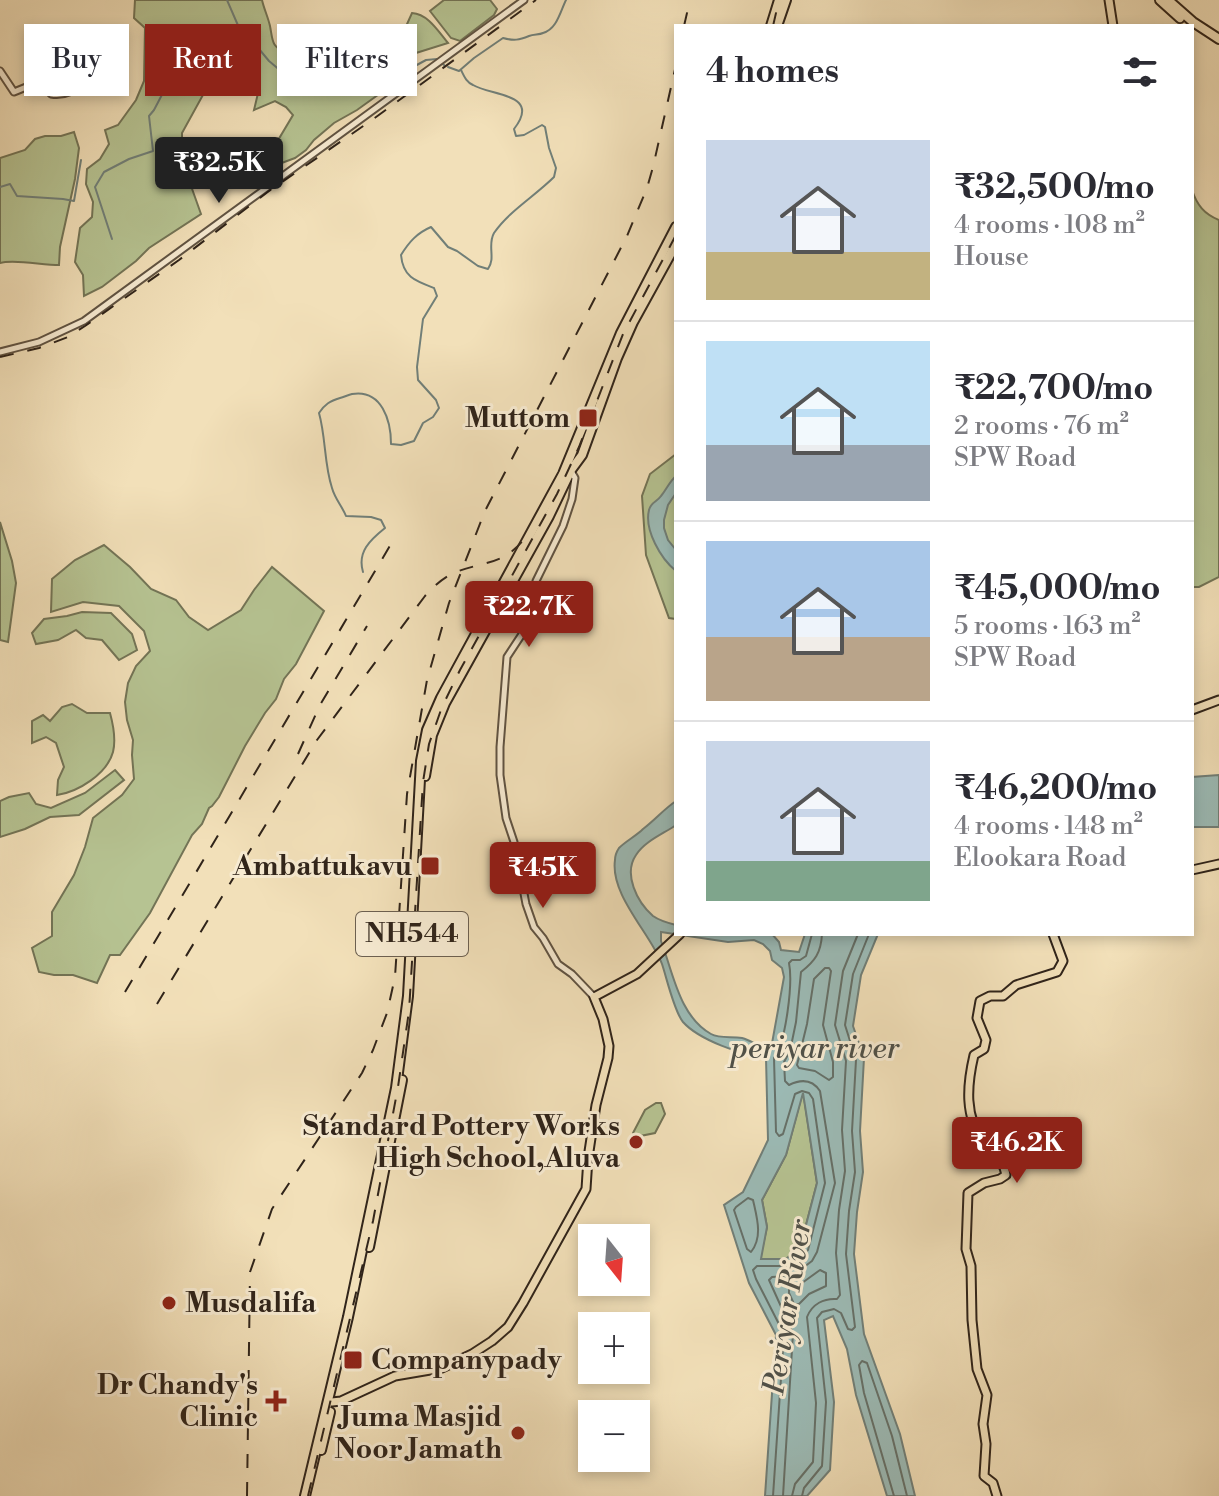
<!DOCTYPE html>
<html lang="en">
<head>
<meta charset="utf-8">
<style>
  body { margin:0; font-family:"Libre Bodoni",serif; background:#f7f7f7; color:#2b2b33; height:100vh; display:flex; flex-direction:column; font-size:30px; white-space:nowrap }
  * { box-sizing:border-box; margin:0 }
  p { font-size:26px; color:#7c7c81 }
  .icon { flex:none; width:44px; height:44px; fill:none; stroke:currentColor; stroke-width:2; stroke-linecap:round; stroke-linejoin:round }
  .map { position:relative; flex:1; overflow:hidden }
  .sheet { position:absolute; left:674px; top:24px; width:520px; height:912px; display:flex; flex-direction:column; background:#fff; border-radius:0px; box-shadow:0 4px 12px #0003 }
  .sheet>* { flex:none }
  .top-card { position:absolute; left:24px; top:24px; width:530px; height:72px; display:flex; gap:16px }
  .needle { width:52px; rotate:163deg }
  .controls { position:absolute; left:578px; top:1224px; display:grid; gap:16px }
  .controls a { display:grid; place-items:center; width:72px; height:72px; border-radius:0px; background:#fff; box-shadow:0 4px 12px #0003; font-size:40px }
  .price { position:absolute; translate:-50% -68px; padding:0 18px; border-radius:8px; background:#8f2418; color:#fff; font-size:26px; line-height:52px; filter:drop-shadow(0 2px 4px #0008) }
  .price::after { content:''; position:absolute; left:50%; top:48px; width:24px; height:18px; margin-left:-12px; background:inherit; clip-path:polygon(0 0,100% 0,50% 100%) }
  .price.selected { background:#222; color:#fff }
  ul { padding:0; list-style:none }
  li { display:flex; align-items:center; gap:24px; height:200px; padding:0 32px }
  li+li { border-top:2px solid #e1e1e2 }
  li span { display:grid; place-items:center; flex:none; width:224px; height:160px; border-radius:0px; color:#555 }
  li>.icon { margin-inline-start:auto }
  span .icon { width:96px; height:96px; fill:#fffc; stroke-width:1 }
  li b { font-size:34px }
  h2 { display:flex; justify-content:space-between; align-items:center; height:96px; padding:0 32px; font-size:34px }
  .pill { padding:0 28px; border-radius:0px; background:#fff; box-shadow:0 4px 12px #0003; font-size:28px; line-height:72px }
  .pill.selected { background:#8f2418; color:#fff }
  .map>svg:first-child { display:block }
  .green { fill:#b6c392; stroke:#737456; stroke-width:2 }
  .water { fill:#9cbbb6; stroke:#717f78; stroke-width:2; fill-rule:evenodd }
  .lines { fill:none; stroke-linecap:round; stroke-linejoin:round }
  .shore { stroke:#667068; stroke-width:2 }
  .stream { stroke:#717f78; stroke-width:2 }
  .minor-casing { stroke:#605342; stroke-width:9 }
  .major-casing { stroke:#30241a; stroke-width:11 }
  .highway-casing { stroke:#30241a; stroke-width:12 }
  .minor { stroke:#f7ebd2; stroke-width:5 }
  .major { stroke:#f2e0b9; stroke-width:7 }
  .highway { stroke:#f2e0b9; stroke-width:8 }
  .rail { stroke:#30241a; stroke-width:2; stroke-dasharray:14 14; stroke-linecap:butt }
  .poi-dot { fill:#8f2418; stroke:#f7ebd2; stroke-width:3 }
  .labels { text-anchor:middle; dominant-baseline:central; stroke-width:6; stroke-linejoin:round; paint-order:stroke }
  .shield { fill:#f7ebd2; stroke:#6c6051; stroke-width:2 }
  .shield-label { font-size:26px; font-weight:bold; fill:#30241a }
  .poi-label { font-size:28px; font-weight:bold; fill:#30241a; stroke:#f7ebd2; text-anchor:end }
  .water-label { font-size:30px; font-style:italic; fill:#505149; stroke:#f7ebd2 }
</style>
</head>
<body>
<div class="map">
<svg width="1219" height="1496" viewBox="0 0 1219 1496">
  <rect width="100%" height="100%" fill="#f2e0b9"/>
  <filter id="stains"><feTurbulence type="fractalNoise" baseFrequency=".0025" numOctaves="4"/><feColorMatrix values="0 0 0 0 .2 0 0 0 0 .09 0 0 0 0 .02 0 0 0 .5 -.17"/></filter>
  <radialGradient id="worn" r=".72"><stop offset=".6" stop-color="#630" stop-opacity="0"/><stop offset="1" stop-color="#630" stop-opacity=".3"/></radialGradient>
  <g class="green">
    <path d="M135,0H262C264,9 268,17 270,26C273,41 271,46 286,53L342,59L370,54L403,33L412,13C428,14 438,31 448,43L416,53L404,59L405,69L400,79L357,110L334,123L314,140L306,150L295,158L279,164L280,153L277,142L293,115L286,107L275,101L254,110L259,89L250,82L240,78L228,86L204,93L182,133V145L185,155V169L201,214L149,248L136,261L102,287L84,296L83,275L75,262L80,228L92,217L93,202L86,184L87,169L100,159L109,144L105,130L118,125L136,100L144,81L145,28L134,18Z"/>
    <path d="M444,0H490L497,9L494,15L460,41L451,38L430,11Z"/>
    <path d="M74,132L79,148L75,179L60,247L59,265C42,265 14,259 0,263V158L25,150L35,139L45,136H61Z"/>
    <path d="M1192,190C1197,205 1204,214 1219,220V577L1199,587H1192Z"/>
    <path d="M676,454V619L669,618L646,555L642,496L650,474Z"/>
    <path d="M0,522L12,561L16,583L8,642L0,640Z"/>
    <path d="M104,545L130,567L151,589L176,600L189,617L208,630L241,610L254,590L272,567L324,611L296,664L284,679L276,699L265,713L245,746L219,797L212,806L209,808L202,824L192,835L150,913L120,955H110L97,983L73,975H54L39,972L32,948L52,936V912L74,875L85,847L93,818L122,795L134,779L132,755L133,740L127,720L125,702L128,683L136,666L150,651L144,631L119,606L83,602L51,612L52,579L75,560Z"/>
    <path d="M82,612L111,613L132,634L137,650L119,660L102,640L86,638L76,630L58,640L36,644L32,633L44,619L67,616Z"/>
    <path d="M72,704L87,713H110C113,724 116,740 113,752C107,774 78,792 57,795L58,780L64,767L56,743L46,737L32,743V721L43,715L50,721L62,707Z"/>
    <path d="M115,770L124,780L79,815L50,817L25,829L0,837V801L9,797L29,793L36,804L51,808L85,793Z"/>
    <path d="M803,1091L817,1183L800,1248L786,1259H760L767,1227L762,1200L786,1155Z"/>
    <path d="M656,1103H661L665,1114L655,1133L635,1137L633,1133L645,1110Z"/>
  </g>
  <g class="water">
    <path d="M676,476V493L668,505L664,520V528L668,540L676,550V571C661,559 644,530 649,510C651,502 657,502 661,496C667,489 669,482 676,476Z"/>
    <path d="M1219,775V827H1192V777Z"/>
    <path d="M676,801V825C663,834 645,841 636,855C623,874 637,902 653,916C660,921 668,923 676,925V934H772L779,942L781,950L799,952L805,934H878L861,975L853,1026L864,1058L860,1131L863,1172L857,1212L854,1254L864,1334L900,1434L915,1496H887L856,1395L847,1349L833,1316L824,1320L834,1402L830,1470L807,1496H765L776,1335L749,1283L724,1205L743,1192L768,1140L766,1058C742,1055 699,1040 683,1022C674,1011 667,979 662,964C650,933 610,895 615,860C615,856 617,851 619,848C626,841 636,836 643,829C655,820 664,809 676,801ZM661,932L728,942L754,940L763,944L770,951L772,960L782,968L784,977L771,1049C760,1048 753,1041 742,1038C732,1036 720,1039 711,1034C679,1016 673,972 661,941ZM803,1093L817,1183L800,1248L786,1259H761L767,1227L762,1200L786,1155Z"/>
  </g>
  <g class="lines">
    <g class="shore">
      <path d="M825,968H829L831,971L823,1025L833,1062V1077L829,1080L815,1071L799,1068L797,1065L807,1024L814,979Z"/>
      <path d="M748,1198L753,1200C757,1218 763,1237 751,1252L747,1249L734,1210L736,1207Z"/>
      <path d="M820,1270L826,1273V1286L809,1294L799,1304H794L789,1293V1289L802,1283Z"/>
      <path d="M773,1496L784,1334L756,1279L753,1270L757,1266H788L804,1255L808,1250L825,1183L813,1099L809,1093L802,1091L795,1094L783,1134L779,1136L776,1132L774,1058C786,1042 793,983 789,963L792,960H800L806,956L812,934"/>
      <path d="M783,1496L793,1333L769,1280L772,1277L788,1276L796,1273L812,1261L817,1252L835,1183L820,1091C812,1079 801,1079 789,1085L785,1081L784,1062L790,1051L796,1022L801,972C815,961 821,953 822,934"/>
      <path d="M792,1496L795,1484L813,1462L816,1403L807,1317C812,1304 824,1298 837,1299L840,1295L836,1253L839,1210L845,1171L842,1130L846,1061L835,1025L843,971L858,934"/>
      <path d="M802,1496L804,1488L822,1466L826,1402L817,1318L822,1312L834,1309L841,1313L848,1329L852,1330L855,1327L846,1254L849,1211L855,1172L852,1131L856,1060L845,1025L853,974L869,934"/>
      <path d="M894,1496L864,1393L859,1365L862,1361L867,1363L892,1436L907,1496"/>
    </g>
    <g class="stream">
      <path d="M227,0L240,30L247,40"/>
      <path d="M448,67L459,71L474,58L503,38C514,41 519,40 529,36C534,34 539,35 543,33C557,29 560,12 566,0"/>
      <path d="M0,187L10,184L17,196L63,199L74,201L81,160"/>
      <path d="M112,239L95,187L104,172L129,159L153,151L149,116L154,110L166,87L190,64L223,48L240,42L248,41L254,43L269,61L294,82L322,90L340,91L352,89L366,85L393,67L411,63L415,66L426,60L437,59L444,65"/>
      <path d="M363,572C357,552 370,540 385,528L381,520L371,517L346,516C342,506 335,499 332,488C324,464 326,438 319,413C325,404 330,401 340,398C344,397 348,395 352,394C382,389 391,421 391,444L401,445L414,441L423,423L433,417L439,408L436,400L418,380L417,367L423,319L437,296L434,288C415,281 403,277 401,255C409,242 417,233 431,227L448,247L457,251L478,266L488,269C496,258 487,245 494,233C509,211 535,196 554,177L556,168L549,148L545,127L542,125L524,135L516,136L514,129C542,93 491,96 473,85C466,82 464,76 461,70"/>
    </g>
    <defs>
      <g id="minor">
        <path d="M0,71L14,92L36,83H42L51,94C73,98 84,79 103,71"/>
        <path d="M0,352L39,342L84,321L524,0"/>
        <path d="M571,471L575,478L572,499L563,526L536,581L532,619L507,657L500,747V775L506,818L514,842L526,904L534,927L543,938L558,964L572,974L594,997"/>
      </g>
      <g id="major">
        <path d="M1109,0L1113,26"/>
        <path d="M1192,710L1219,700"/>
        <path d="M1192,870L1219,864"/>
        <path d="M332,1402L341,1401L395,1376L442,1368L472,1354L492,1341L508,1327L523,1303L586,1189L588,1158L596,1105L608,1058L609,1046L603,1019L594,997L637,974L680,934"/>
        <path d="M997,1496L993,1483L984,1476L986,1444L983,1424L987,1395L977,1369L972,1320L971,1266L966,1249L968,1193L984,1183L1000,1179L1006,1175C1004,1161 993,1153 984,1143C964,1117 967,1085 974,1055L984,1049L986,1040L977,1018L980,1001L990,996H1003L1016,985L1057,972L1063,961L1053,934"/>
      </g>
      <g id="highway">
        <path d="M1160,0L1180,18"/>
        <path d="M1168,0L1193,22L1219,39"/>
        <path d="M771,26L779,0"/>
        <path d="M777,26L786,0"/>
        <path d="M425,776L432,735L445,703L549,516L571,470L582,455L617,358L633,322L676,244"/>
        <path d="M369,1247L402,1080"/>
        <path d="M321,1450L330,1412"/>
        <path d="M305,1496L348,1317L396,1088L408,996L421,761L427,730L441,698L563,474L621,333L676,227"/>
      </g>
    </defs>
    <use href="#minor" class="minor-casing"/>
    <use href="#major" class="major-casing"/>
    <use href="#highway" class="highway-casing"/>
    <use href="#minor" class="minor"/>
    <use href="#major" class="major"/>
    <use href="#highway" class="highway"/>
    <g class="rail">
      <path d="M684,26L690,0"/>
      <path d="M773,26L779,0"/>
      <path d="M0,357L39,348L68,337L85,326L179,260L269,191L372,120L536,0"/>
      <path d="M298,754L320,705L367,626"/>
      <path d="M125,992L394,539"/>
      <path d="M157,1004L317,740L425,596C434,586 444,577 456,572C485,561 504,565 525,538"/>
      <path d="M247,1496L250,1272L272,1209L362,1073L373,1050L387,1013L395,977L407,794L427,680L449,603L485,511L627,236L647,188L653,167L676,65"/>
      <path d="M308,1496L373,1221L398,1087L409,1011L423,782L429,744L442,707L460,670L557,494L579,447L623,334L676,235"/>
    </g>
  </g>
  <g class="poi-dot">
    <rect x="578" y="408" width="20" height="20" rx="4"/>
    <rect x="420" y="856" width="20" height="20" rx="4"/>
    <circle cx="636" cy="1142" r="8"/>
    <circle cx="169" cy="1303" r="8"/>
    <rect x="343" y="1350" width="20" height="20" rx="4"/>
    <path d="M272 1389h8v8h8v8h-8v8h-8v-8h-8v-8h8z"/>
    <circle cx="518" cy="1433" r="8"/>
  </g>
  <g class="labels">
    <rect class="shield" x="356" y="912" width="112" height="44" rx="6"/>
    <g class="shield-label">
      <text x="412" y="934">NH544</text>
    </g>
    <g class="poi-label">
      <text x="570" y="418">Muttom</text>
      <text x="412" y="866">Ambattukavu</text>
      <text x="620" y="1126">Standard Pottery Works<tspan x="620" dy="32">High School,Aluva</tspan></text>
      <text x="185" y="1303" text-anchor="start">Musdalifa</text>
      <text x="371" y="1360" text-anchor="start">Companypady</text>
      <text x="258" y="1385">Dr Chandy's<tspan x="258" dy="32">Clinic</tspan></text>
      <text x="502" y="1417">Juma Masjid<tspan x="502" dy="32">Noor Jamath</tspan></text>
    </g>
    <g class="water-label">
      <text x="815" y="1049">periyar river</text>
      <text transform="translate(788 1307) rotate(-81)">Periyar River</text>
    </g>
  </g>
  <rect width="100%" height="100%" filter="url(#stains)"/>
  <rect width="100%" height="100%" fill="url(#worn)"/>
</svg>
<div class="controls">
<a><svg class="needle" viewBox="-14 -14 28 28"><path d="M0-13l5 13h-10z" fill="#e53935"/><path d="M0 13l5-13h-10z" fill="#7c7c81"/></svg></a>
<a>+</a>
<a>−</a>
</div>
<b class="price selected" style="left:219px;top:205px">₹32.5K</b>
<b class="price" style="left:529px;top:649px">₹22.7K</b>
<b class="price" style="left:543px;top:910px">₹45K</b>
<b class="price" style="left:1017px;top:1185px">₹46.2K</b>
<div class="top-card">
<a class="pill">Buy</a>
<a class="pill selected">Rent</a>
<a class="pill">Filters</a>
</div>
<section class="sheet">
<h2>4 homes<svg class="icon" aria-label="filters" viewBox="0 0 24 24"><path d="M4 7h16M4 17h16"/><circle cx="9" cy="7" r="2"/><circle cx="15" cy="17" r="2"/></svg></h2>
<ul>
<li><span style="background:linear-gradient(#c9d6e8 70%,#c2b280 0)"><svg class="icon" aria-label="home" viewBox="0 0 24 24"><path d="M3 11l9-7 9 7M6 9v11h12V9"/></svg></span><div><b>₹32,500/mo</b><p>4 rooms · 108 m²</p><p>House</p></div></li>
<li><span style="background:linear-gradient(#bfe0f5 65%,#9aa5b1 0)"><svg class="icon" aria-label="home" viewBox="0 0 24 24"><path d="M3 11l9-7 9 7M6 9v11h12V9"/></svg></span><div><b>₹22,700/mo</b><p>2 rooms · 76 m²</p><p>SPW Road</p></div></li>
<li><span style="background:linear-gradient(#a9c7e8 60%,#b9a48a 0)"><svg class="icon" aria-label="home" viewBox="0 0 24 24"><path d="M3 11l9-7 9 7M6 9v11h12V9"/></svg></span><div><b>₹45,000/mo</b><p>5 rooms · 163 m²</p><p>SPW Road</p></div></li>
<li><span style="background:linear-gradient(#c9d6e8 75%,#7fa58c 0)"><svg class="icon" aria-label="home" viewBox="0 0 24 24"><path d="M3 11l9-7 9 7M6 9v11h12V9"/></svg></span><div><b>₹46,200/mo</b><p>4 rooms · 148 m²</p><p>Elookara Road</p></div></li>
</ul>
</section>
</div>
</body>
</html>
